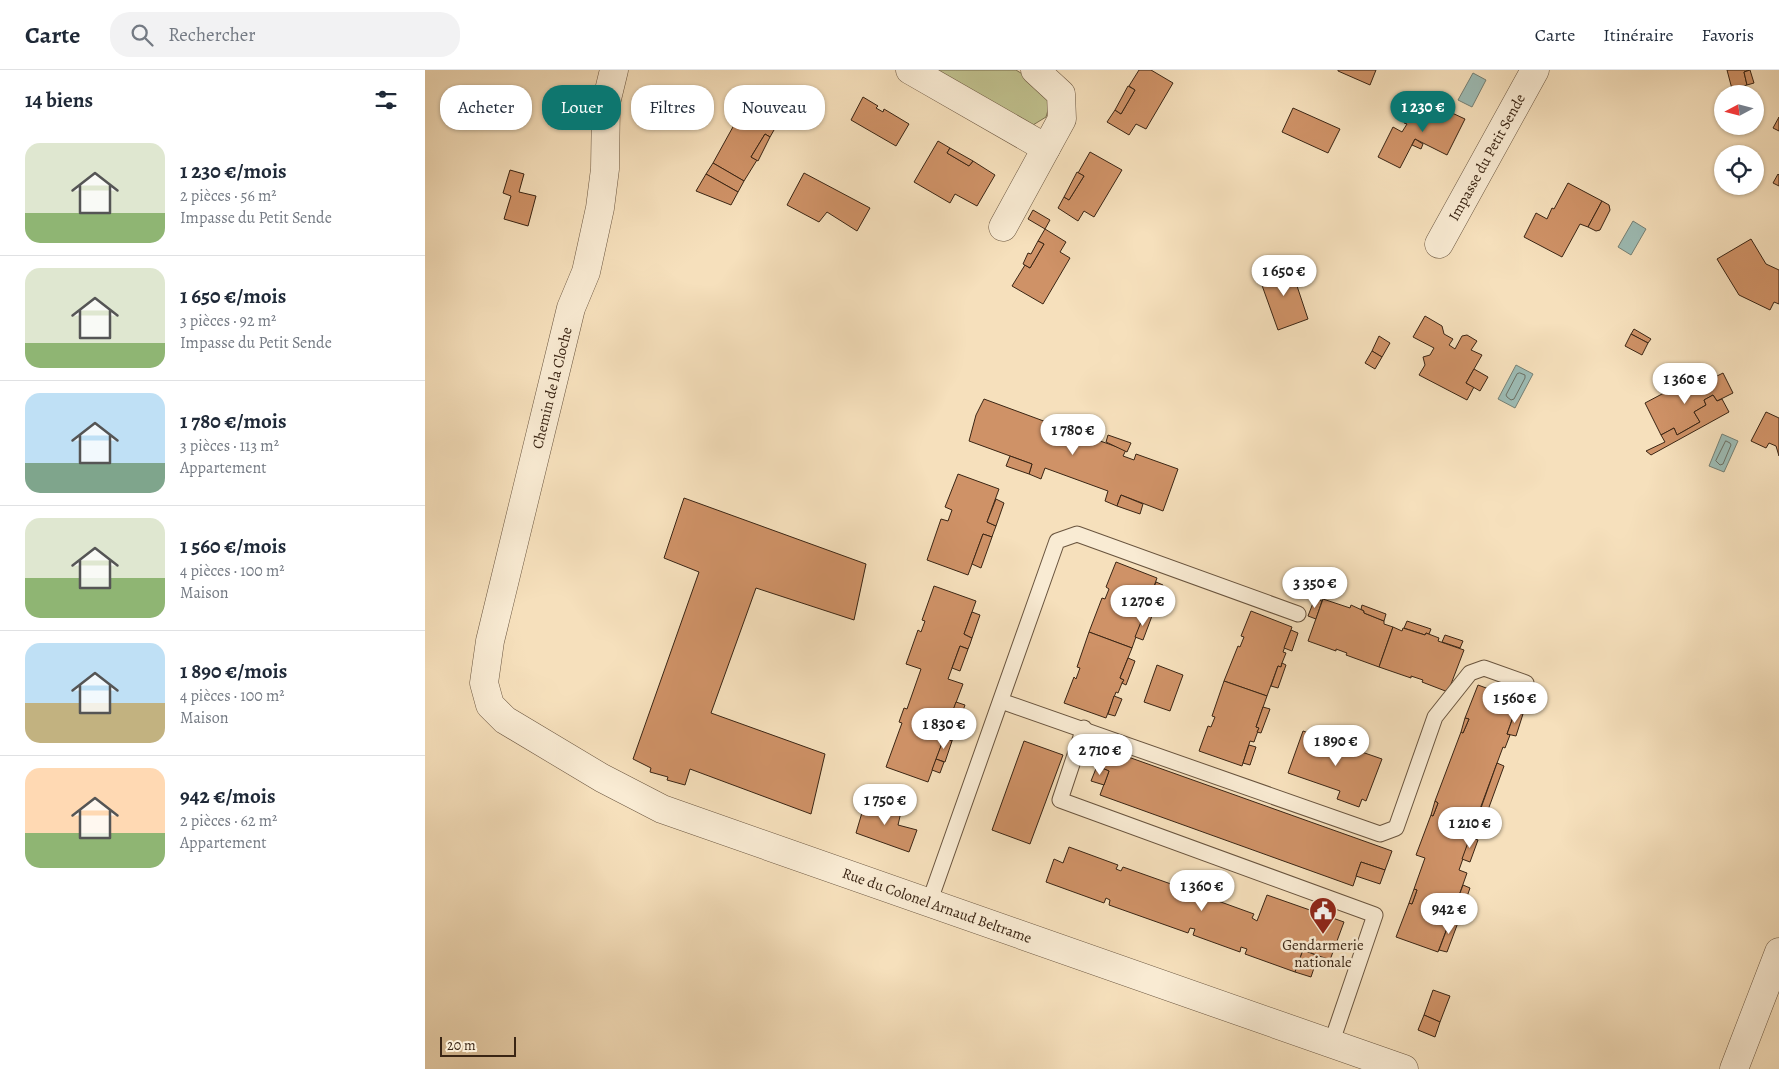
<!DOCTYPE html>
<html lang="fr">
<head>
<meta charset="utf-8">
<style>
  body { margin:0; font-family:Alegreya,serif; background:#f2f2f3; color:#1f2937; height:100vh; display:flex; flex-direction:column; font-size:19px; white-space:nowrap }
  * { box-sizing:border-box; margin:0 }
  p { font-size:16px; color:#747a83 }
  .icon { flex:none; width:28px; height:28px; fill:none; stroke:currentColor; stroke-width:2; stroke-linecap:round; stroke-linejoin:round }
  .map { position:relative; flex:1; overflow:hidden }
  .sheet { display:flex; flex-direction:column; background:#fff; width:425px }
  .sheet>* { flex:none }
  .top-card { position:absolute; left:15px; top:15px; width:475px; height:45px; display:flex; gap:10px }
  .needle { width:32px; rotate:263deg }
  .fabs { position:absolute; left:1289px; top:15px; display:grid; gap:10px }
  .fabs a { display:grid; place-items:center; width:50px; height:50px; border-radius:50%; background:#fff; box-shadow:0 1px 4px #0004; font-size:25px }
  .scale { position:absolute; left:15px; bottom:12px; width:76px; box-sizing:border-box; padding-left:5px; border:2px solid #3a2514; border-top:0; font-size:14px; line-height:18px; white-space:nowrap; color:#3a2514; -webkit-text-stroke:4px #f9ebd3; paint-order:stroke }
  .price { position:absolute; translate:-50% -42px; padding:0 11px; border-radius:18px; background:#fff; color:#222; font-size:16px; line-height:32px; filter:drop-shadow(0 1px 2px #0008) }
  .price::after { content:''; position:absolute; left:50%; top:30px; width:15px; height:11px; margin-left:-8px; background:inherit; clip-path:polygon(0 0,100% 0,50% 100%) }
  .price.active { background:#0f766e; color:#fff }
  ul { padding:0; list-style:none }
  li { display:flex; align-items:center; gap:15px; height:125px; padding:0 25px }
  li+li { border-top:1px solid #e0e1e3 }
  li span { display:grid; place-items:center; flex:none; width:140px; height:100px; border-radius:15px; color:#555 }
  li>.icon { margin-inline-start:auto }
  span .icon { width:60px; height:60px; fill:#fffc; stroke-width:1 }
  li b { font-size:21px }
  h2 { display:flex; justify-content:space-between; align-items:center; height:60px; padding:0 25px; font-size:21px }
  .chip { padding:0 18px; border-radius:20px; background:#fff; box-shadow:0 1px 4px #0004; font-size:18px; line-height:45px }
  .chip.active { background:#0f766e; color:#fff }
  header { display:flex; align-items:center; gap:30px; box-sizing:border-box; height:70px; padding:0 25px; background:#fff; border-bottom:1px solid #e0e1e3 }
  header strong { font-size:24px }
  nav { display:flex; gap:28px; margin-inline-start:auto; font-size:18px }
  .search { width:350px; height:45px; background:#f2f2f3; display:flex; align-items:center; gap:12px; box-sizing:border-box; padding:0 18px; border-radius:20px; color:#747a83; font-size:19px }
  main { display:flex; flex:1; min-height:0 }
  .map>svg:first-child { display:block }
  .green { fill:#c0c18e; stroke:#7d7351 }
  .water { fill:#9dbcb5; stroke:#758075 }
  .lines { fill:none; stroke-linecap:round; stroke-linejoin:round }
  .shore { stroke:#6c7064; stroke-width:1 }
  .building { fill:#cf9267; stroke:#3a2514 }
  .service-casing { stroke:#69543e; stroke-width:17 }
  .minor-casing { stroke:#69543e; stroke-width:29 }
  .service { stroke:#f9ebd3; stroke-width:15 }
  .minor { stroke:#f9ebd3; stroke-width:28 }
  .labels { text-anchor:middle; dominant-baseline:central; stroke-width:5; stroke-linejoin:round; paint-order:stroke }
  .street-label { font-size:15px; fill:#3a2514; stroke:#f9ebd3 }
  .poi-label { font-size:15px; fill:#3a2514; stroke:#f9ebd3 }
</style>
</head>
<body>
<header>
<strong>Carte</strong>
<div class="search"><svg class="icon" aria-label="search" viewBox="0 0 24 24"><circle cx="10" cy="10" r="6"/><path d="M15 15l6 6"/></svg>Rechercher</div>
<nav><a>Carte</a><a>Itinéraire</a><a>Favoris</a></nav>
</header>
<main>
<section class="sheet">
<h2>14 biens<svg class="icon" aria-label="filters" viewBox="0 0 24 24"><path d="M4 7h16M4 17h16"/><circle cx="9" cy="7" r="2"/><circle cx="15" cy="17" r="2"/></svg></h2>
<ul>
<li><span style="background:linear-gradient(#dfe7d0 70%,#8fb573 0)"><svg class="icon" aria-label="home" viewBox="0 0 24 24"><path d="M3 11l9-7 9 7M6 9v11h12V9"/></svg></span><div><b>1 230 €/mois</b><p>2 pièces · 56 m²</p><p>Impasse du Petit Sende</p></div></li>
<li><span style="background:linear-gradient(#dfe7d0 75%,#8fb573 0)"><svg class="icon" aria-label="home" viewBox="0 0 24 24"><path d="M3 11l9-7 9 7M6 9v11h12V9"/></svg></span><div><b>1 650 €/mois</b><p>3 pièces · 92 m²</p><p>Impasse du Petit Sende</p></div></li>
<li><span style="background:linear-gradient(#bfe0f5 70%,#7fa58c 0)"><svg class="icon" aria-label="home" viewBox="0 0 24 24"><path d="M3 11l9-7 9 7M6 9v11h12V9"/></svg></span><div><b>1 780 €/mois</b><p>3 pièces · 113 m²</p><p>Appartement</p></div></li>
<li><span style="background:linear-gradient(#dfe7d0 60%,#8fb573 0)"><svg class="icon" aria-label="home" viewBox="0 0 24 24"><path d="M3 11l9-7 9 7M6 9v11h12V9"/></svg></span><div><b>1 560 €/mois</b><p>4 pièces · 100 m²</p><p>Maison</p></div></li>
<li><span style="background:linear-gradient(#bfe0f5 60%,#c2b280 0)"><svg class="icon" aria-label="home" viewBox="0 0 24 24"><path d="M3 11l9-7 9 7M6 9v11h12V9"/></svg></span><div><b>1 890 €/mois</b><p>4 pièces · 100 m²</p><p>Maison</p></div></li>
<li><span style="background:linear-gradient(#ffd9b3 65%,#8fb573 0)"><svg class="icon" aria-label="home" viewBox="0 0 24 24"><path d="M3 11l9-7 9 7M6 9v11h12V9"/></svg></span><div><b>942 €/mois</b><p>2 pièces · 62 m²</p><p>Appartement</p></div></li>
</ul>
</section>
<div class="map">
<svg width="1354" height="999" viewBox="0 0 1354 999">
  <rect width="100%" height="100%" fill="#f6e0bc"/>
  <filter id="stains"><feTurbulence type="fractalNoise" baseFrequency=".004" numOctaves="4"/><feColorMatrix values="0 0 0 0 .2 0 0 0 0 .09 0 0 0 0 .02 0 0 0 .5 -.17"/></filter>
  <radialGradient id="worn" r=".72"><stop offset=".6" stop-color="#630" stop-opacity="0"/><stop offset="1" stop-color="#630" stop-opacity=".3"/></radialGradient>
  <path class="green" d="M512,0H591L624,21L626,30L621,47L608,55Z"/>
  <g class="water">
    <path d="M1048,3L1061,10L1047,37L1033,30Z"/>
    <path d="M1208,151L1221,159L1206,185L1193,177Z"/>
    <path d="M1091,295L1108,304L1090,338L1073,329Z"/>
    <path d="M1297,364L1313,371L1299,402L1284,396Z"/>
  </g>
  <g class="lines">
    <g class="shore">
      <path d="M1095,303L1100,305V308L1089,329L1086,330L1082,327L1081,325L1092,304Z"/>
      <path d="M1301,371L1305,373L1306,375L1298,394L1295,395L1291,391Z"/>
    </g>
  </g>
  <g class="building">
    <path d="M714,0H726L748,13L721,59L711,54L704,65L682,52L690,40L696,44L710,20L704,16Z"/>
    <path d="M913,0H951L945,15L913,1Z"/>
    <path d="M1302,0H1325L1319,2L1322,15L1307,19Z"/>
    <path d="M1325,0L1329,13L1322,15L1319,2Z"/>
    <path d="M703,16L710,20L696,44L690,40Z"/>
    <path d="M325,27L357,46L345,67L340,64L326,87L332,90L319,111L288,93L314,46L307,41L312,32L319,37Z"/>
    <path d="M438,27L453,36L451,38L458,42L459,39L484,54L471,76L426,50Z"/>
    <path d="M132,28L140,29L137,41L129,40Z"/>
    <path d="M997,29L1040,49L1022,85L990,69L975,98L953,87L968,57L977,62L982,54L979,53L987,38L991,40Z"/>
    <path d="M868,38L915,59L903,83L857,62Z"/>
    <path d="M1354,47V61L1348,58Z"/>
    <path d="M340,64L345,67L333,91L326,87Z"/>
    <path d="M990,69L998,74L996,79L987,75Z"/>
    <path d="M513,71L525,78L522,83L544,96L548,91L570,105L552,136L530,124L525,133L489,112Z"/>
    <path d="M525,78L548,91L544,96L522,83Z"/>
    <path d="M665,82L697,100L669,147L659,141L653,151L633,138L639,127L644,130L659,106L653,103Z"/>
    <path d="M288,93L319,111L313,122L281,104Z"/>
    <path d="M85,100L99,104L94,122L111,126L103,156L79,149L86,126L78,123Z"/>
    <path d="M652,102L659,106L644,130L639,127Z"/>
    <path d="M379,103L445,138L432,161L402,142L394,152L362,135Z"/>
    <path d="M281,104L313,122L306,135L271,121Z"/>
    <path d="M1353,104L1354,105V116L1348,113Z"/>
    <path d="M1143,113L1177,131L1163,157L1155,154L1137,187L1099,167L1111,143L1122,149L1127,138L1129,139Z"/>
    <path d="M1177,131L1184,135L1185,140L1175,160L1171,161L1163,157Z"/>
    <path d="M608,140L625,150L620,159L603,149Z"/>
    <path d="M620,159L641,172L635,182L645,188L618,234L587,216L600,195L605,198L619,174L613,171Z"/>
    <path d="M1326,169L1341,194L1354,200V234L1349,232L1345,240L1314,225L1292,189Z"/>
    <path d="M613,171L619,174L605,198L598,194L603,183L606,184Z"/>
    <path d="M869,196L874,211L871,213L883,249L853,260L834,207Z"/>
    <path d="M1000,246L1017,256L1019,264L1028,269L1024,275L1030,279L1037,266L1042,265L1052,271L1046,280L1057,285L1041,313L1049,317L1042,330L994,305L1000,295L998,287L1005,285L1009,278L988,267Z"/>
    <path d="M1209,259L1226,269L1223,273L1206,264Z"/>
    <path d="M1206,264L1223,273L1217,285L1200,276Z"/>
    <path d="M954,266L965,273L957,287L947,281Z"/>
    <path d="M947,281L957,287L950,299L940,293Z"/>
    <path d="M1049,299L1063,307L1055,321L1041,313Z"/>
    <path d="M1298,303L1308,323L1292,331L1288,325L1279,330L1281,335L1269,342L1275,352L1252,365L1249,358L1236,365L1220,333L1254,315L1258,323Z"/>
    <path d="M1288,325L1292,331L1297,329L1304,342L1226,385L1221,381L1240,372L1236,365L1249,358L1252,365L1275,352L1269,342L1281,335L1279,330Z"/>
    <path d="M559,329L624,353L622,359L633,363L635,357L701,380L698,386L709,390L711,384L753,399L738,441L696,425L692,436L680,431L683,421L620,398L616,409L604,404L607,394L544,371L551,345Z"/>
    <path d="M1341,342L1354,348V386L1351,376L1344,373L1341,378L1326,371Z"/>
    <path d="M636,348L659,356L656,364L633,357Z"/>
    <path d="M683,365L706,373L702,382L681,372Z"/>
    <path d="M585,386L607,394L604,404L581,396Z"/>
    <path d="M533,404L574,419L562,452L571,456L568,464L567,467L558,464L543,505L502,490L516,449L523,451L527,440L520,437Z"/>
    <path d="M696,425L718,434L715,444L692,436Z"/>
    <path d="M259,428L441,494L429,550L331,518L286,643L400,684L386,744L265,699L260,715L242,710L243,707L225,702L226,698L208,689L274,502L239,488Z"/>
    <path d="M571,429L579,433L571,456L562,452Z"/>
    <path d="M558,464L567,467L556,498L547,494Z"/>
    <path d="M691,492L732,508L723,533L726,534L721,548L718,547L707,578L664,562L677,528L680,529L684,519L681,517Z"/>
    <path d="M731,512L738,515L732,532L724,530Z"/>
    <path d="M509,516L551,531L539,564L547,568L545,574L543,579L535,576L523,609L538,614L523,654L532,657L527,671L519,668L503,712L461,697L477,653L474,652L479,638L482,639L496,599L481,594L493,560L496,562L500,551L497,550Z"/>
    <path d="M890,528L897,531L891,549L883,546Z"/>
    <path d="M898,529L925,538L926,535L939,541V543L959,551V554L968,557L954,597L921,585L922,583L911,579V581L883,571Z"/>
    <path d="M937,535L961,544L959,551L939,543V541L936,539Z"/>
    <path d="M826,541L867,557L858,582L861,583L857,593L856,597L853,596L842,626L799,611L813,576L815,577L819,567L816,566Z"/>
    <path d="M547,542L555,545L547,568L539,564Z"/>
    <path d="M722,544L727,546L718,570L710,567L718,547L721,548Z"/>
    <path d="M982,551L1006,559L1004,564L1001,563L1000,565L979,558Z"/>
    <path d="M968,557L977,561L978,558L1000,565L1001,563L1014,568L1013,571L1039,580L1023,622L997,612L998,610L986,606V608L954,597Z"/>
    <path d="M866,560L873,563L867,581L859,578Z"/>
    <path d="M664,562L707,578L695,608L699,610L697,613L693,623L691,622L681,648L639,633L649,607L651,609L655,598L652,597Z"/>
    <path d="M1020,565L1038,571L1035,578L1017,572Z"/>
    <path d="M535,576L543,579L535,601L527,598Z"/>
    <path d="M703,588L710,591L701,615L697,613L699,610L695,608Z"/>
    <path d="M857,593L861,595L853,618L846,616L853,596L856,597Z"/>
    <path d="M732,595L758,605L745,641L719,632Z"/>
    <path d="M799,611L842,626L831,657L834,658L829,672L825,671L817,696L774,681L783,656L786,657L790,647L787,646Z"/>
    <path d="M1053,615L1094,630L1082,664L1085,665L1080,678L1078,677L1052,747L1056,748L1051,762L1048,760L1034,800L1042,803L1031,834L1034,836L1029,849L1026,848L1013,882L971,867L984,833L987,834L992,820L989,819L1000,788L991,785L1006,745L1008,746L1013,733L1010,731L1036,662L1038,663L1044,649L1040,648Z"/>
    <path d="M689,626L697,629L690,646L683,644Z"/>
    <path d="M531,632L540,635L532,657L523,654Z"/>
    <path d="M838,637L845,639L836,663L832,662L834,658L831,657Z"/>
    <path d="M1090,642L1098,644L1091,666L1082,664Z"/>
    <path d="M1040,648L1044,649L1038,663L1036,662Z"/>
    <path d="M900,660L924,669L922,673L919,672L918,675L897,668Z"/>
    <path d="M878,661L918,675L919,672L933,677L931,680L957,689L941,731L937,729L934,737L912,729L915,721L863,703Z"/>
    <path d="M519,668L527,671L520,692L511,689Z"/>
    <path d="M599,671L638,685L605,774L567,760Z"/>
    <path d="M824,675L831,677L825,695L818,693Z"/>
    <path d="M678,678L967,781L960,800L936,792L928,816L675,725L684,701L672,696Z"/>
    <path d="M511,689L519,692L515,703L507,700Z"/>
    <path d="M1072,693L1079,696L1063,740L1056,738Z"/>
    <path d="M672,696L684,701L679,715L666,711Z"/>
    <path d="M441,729L476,742L473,755L492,760L484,782L431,763Z"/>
    <path d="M1010,731L1013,733L1008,746L1006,745Z"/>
    <path d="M1045,767L1053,770L1045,792L1037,789Z"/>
    <path d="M644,777L693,795L691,799L696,801L698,797L777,825L775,831L780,832L782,827L829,844L827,848L832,851L842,825L919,852L905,890L878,880L870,902L820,884L822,879L816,877L815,882L768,865L770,859L765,858L763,863L684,835L685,830L681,828L679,833L621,812L629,789L638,793Z"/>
    <path d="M936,792L960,800L955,814L931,806Z"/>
    <path d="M1038,815L1045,818L1038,838L1031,834Z"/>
    <path d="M989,819L992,820L987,834L984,833Z"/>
    <path d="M1026,848L1034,850L1022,882L1014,880Z"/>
    <path d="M878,880L893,886L886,907L870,902Z"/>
    <path d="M1008,920L1025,926L1015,952L999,945Z"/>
    <path d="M999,945L1015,952L1010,967L993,960Z"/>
  </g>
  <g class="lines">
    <defs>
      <g id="service">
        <path d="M576,631L955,764L971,758L1010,647L1045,603L1059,598L1101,613"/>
        <path d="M659,658L635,730L950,845L906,974"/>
        <path d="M504,833L632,471L652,464L873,544"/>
      </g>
      <g id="minor">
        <path id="s1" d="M189,0L181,33L180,99L175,138L161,202L146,238L65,571L59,613L65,635L80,650L177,708L237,739L979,999"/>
        <path d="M485,0L621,78"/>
        <path d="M578,157L637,49L636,24L610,0"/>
        <path id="s2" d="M1014,174L1110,0"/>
        <path d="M1309,999L1354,882"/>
      </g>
    </defs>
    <use href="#service" class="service-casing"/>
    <use href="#minor" class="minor-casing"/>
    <use href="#service" class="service"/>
    <use href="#minor" class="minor"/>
  </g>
  <defs>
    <symbol id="civic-pin" viewBox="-11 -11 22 30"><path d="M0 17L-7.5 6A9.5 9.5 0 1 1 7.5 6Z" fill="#8f2418" stroke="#f9ebd3"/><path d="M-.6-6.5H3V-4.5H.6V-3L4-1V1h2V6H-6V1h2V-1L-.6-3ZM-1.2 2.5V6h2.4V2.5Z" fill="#fff"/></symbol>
  </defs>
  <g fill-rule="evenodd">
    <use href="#civic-pin" x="882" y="825" width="32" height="43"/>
  </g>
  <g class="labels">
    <g class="street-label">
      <text stroke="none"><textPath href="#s2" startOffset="99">Impasse du Petit Sende</textPath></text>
      <text transform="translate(127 318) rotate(-76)">Chemin de la Cloche</text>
      <text stroke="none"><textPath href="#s1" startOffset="1145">Rue du Colonel Arnaud Beltrame</textPath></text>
    </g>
    <g class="poi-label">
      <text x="898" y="875">Gendarmerie<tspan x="898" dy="17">nationale</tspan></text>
    </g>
  </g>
  <rect width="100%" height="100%" filter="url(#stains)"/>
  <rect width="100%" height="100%" fill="url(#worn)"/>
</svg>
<div class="fabs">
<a><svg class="needle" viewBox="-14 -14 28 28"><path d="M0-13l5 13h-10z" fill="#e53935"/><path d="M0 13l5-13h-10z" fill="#747a83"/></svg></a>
<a><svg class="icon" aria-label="locate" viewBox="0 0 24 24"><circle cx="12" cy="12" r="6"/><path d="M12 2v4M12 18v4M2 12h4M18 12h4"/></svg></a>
</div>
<div class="scale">20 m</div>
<b class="price active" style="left:998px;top:63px">1 230 €</b>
<b class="price" style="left:859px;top:227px">1 650 €</b>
<b class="price" style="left:1260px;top:335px">1 360 €</b>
<b class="price" style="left:648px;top:386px">1 780 €</b>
<b class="price" style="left:890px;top:539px">3 350 €</b>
<b class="price" style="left:718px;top:557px">1 270 €</b>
<b class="price" style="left:1090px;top:654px">1 560 €</b>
<b class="price" style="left:519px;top:680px">1 830 €</b>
<b class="price" style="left:911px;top:697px">1 890 €</b>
<b class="price" style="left:675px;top:706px">2 710 €</b>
<b class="price" style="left:460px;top:756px">1 750 €</b>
<b class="price" style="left:1045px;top:779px">1 210 €</b>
<b class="price" style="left:777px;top:842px">1 360 €</b>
<b class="price" style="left:1024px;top:865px">942 €</b>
<div class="top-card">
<a class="chip">Acheter</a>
<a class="chip active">Louer</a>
<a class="chip">Filtres</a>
<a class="chip">Nouveau</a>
</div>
</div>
</main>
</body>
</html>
